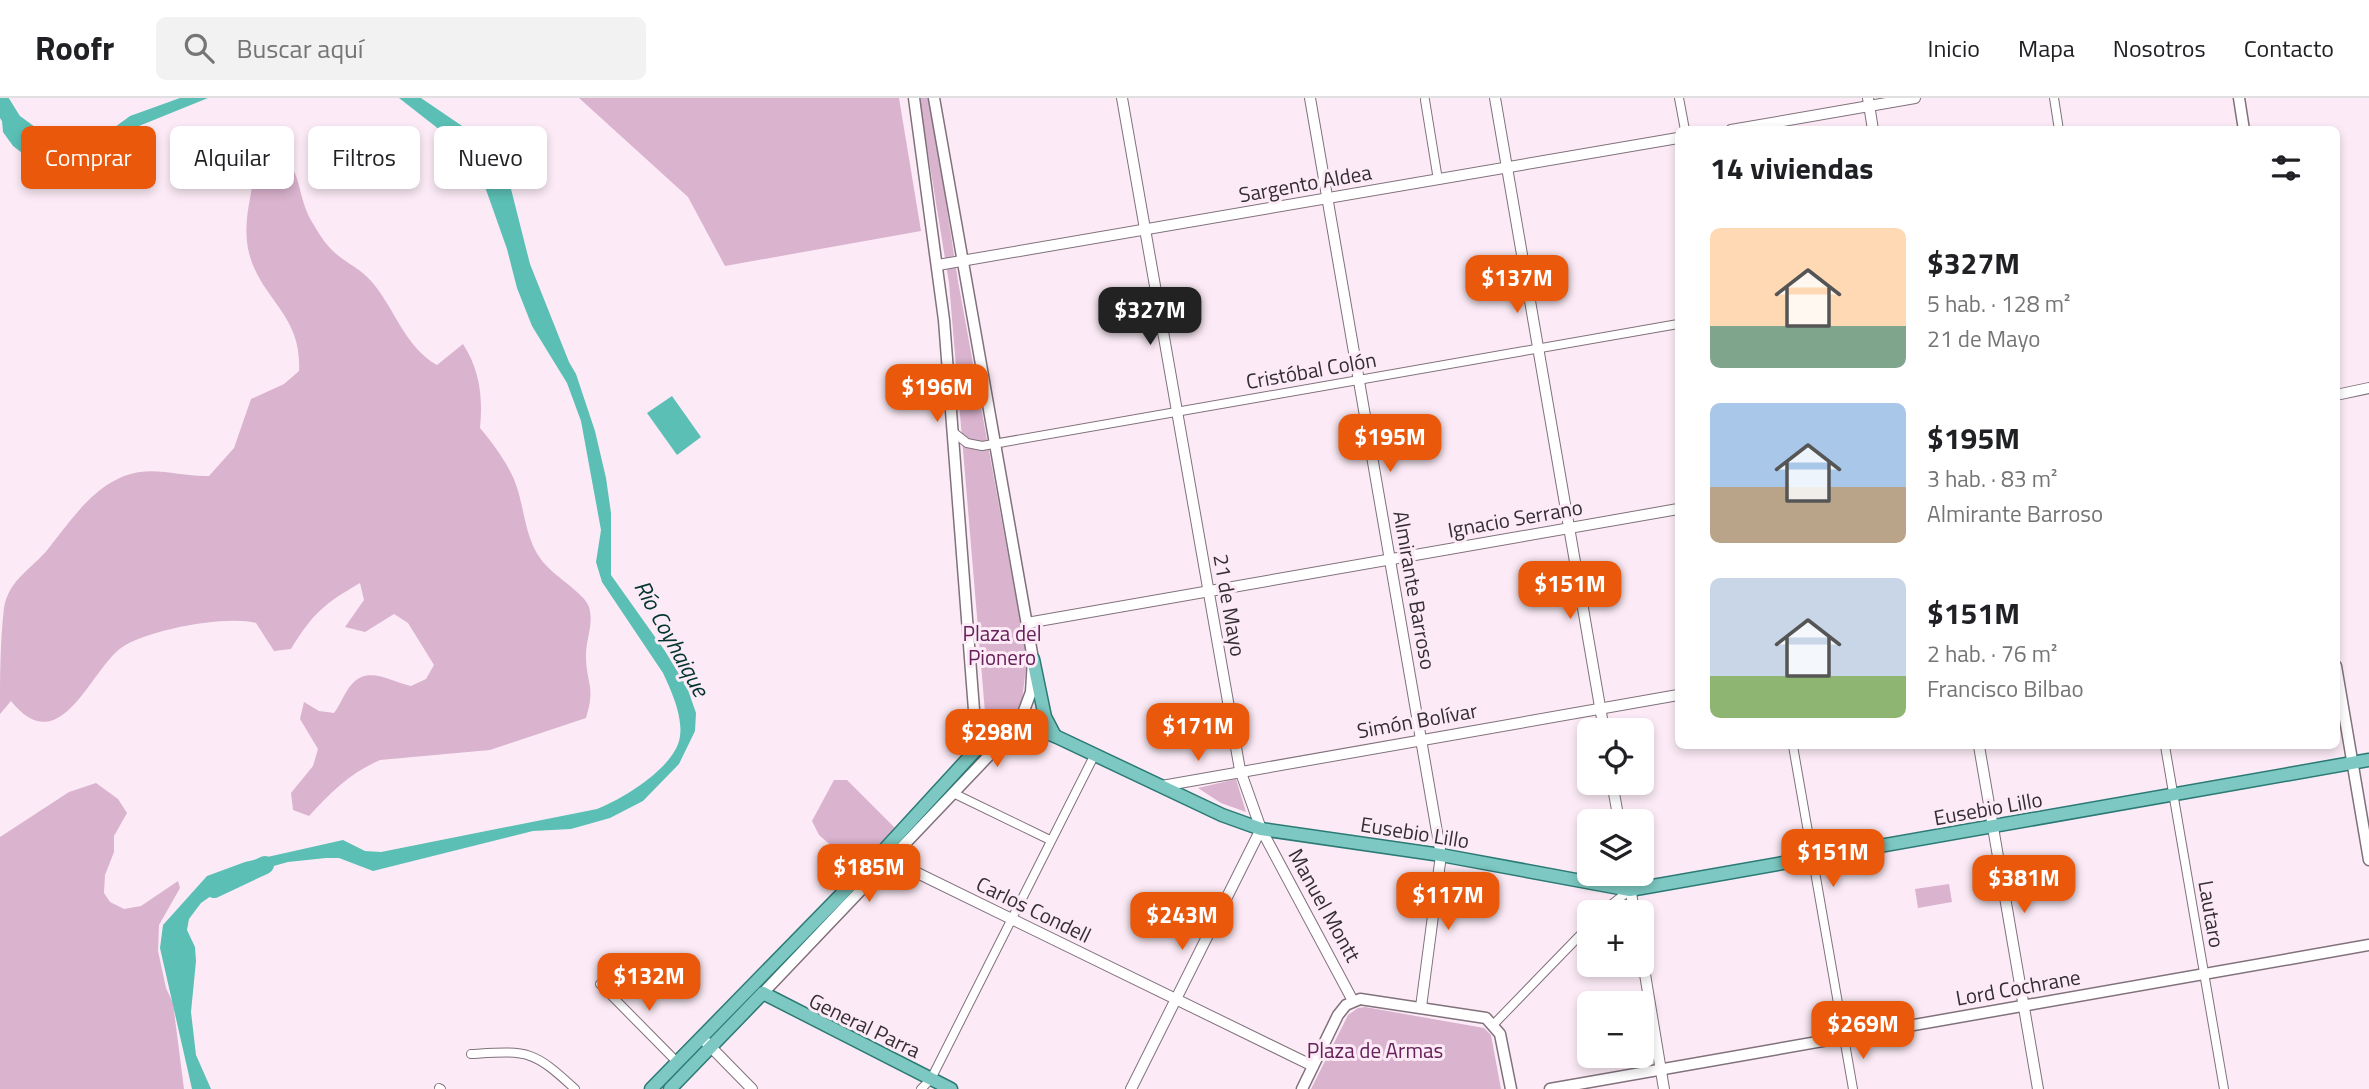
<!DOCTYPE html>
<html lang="es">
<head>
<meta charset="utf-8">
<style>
  body { margin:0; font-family:"Titillium Web",sans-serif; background:#f2f2f2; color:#202124; height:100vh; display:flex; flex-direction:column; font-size:26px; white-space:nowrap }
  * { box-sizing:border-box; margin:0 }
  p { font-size:23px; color:#757577 }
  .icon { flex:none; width:38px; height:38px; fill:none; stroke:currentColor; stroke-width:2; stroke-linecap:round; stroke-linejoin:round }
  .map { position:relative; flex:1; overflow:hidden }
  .side { position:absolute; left:1675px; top:28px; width:665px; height:623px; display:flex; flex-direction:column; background:#fff; border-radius:10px; box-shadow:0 4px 10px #0003 }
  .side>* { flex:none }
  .banner { position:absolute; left:21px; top:28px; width:665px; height:63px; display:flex; gap:14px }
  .tools { position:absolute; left:1577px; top:620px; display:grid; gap:14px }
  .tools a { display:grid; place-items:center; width:77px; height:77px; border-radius:10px; background:#fff; box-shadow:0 4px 10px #0003; font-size:35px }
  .price { position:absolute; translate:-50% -60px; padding:0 16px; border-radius:14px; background:#ea580c; color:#fff; font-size:23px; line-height:46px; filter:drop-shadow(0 2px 4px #0008) }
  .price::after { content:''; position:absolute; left:50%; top:42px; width:21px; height:16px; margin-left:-10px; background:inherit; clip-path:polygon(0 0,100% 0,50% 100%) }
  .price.active { background:#222; color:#fff }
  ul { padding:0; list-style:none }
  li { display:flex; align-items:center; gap:21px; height:175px; padding:0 35px }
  li span { display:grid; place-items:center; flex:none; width:196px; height:140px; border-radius:10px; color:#555 }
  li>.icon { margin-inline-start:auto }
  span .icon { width:84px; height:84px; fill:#fffc; stroke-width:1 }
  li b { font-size:30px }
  h2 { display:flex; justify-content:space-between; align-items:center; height:84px; padding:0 35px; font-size:30px }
  .chip { padding:0 24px; border-radius:10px; background:#fff; box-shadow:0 4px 10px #0003; font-size:24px; line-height:63px }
  .chip.active { background:#ea580c; color:#fff }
  header { display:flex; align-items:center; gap:42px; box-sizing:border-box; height:98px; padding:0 35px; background:#fff; border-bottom:2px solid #e0e0e0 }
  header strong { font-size:33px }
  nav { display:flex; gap:38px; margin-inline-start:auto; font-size:24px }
  .search { width:490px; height:63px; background:#f2f2f2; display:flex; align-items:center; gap:18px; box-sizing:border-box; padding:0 24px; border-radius:10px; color:#757577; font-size:26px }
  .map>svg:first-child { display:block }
  .green { fill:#dab3ce }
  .water { fill:#5bbfb5 }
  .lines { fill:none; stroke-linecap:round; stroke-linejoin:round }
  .river { stroke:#5bbfb5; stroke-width:18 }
  .minor-casing { stroke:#80717b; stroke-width:10 }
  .tertiary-casing { stroke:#80717b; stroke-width:12 }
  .secondary-casing { stroke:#80717b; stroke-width:13 }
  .primary-casing { stroke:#2c7a75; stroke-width:15 }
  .minor { stroke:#fff; stroke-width:8 }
  .tertiary { stroke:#fff; stroke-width:10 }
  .secondary { stroke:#fff; stroke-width:10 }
  .primary { stroke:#7dc8c2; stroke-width:12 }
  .labels { text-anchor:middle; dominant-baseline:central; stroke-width:6; stroke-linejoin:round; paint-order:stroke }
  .street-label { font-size:21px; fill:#342e32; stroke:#fcebf6 }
  .park-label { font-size:21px; fill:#672059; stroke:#fcebf6 }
  .water-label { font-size:23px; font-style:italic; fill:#01332f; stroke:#fcebf6 }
</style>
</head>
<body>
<header>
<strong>Roofr</strong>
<div class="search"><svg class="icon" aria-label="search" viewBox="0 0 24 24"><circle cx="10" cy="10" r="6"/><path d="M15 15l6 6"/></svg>Buscar aquí</div>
<nav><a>Inicio</a><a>Mapa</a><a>Nosotros</a><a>Contacto</a></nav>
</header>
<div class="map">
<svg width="2369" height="991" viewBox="0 0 2369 991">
  <rect width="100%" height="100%" fill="#fcebf6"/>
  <g class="green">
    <path d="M579,0H899L921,133L725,168L688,99Z"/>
    <path d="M919,0H930L958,183L1027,561L1022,603L1015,619L987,638L949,185Z"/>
    <path d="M275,50C303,69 296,97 312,124C318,134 325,146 334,154C346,165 361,171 372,184C395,211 405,249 437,267L463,246C480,272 483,300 480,330C493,345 508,366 515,384C525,410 524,437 540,460C551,477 584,494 589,509C594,526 586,541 586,557C586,586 596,587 586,620L490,652L380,662C350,675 330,695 309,718L293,712L291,695L313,668L318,651L300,621L304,604L319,613L334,615C341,606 345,593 352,586C368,567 392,584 411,588L426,581L434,567L408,525L394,516L365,534L345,529L364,502L360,485C324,506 313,515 291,551L274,553L256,525C226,517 146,532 121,550C89,574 60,664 11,603L0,616C0,581 0,544 4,510C9,481 32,471 48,451C72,421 98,380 140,374C163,371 186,379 209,378L234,350L251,301L284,286L299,273C302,216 261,202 249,155C244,135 247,115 251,95C254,73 256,62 275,50Z"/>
    <path d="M1236,681L1246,714L1221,705L1198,690Z"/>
    <path d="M834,682H847L898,733L860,773L819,737L812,723Z"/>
    <path d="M96,685L118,701L127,715L114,738V754L105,777L104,795L110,804L124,811L141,808L178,783L180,790L159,827L158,853L166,890L173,905L184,991H0V739L69,694Z"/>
    <path d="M1949,786L1952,804L1918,810L1915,791Z"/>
    <path d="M1365,909L1484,930L1491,937L1501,991H1311L1348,917L1358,910Z"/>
  </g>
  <g class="water">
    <path d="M0,0H7L28,42L53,52L78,49L100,40L130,18L180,0H208L139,28L96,56L67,70L49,62L30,61L13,48L3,34Z"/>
    <path d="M399,0H421L471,34L510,87L530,166L569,264L576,276L595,333L606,380L611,415V477L665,553L687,589L696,615L695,633L679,666L643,703L610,720L571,731L533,733L373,773L339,760H326L288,764L241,777L201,805L189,821L187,832L195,849L196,863L191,914L196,957L211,991H192L160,850L163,827L207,778L245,764L343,742L365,753L381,754L597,711C623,701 677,668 680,638C683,618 671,592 663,575L602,484L596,464L601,432L581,323L567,285L532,228L517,190L507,151L478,69L454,43Z"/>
    <path d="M672,298L701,339L677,357L647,315Z"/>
  </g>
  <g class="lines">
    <g class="river">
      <path d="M0,3L13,24L58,57"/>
      <path d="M214,791L265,767"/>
    </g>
    <defs>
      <g id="minor">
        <path d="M1679,0L1685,32"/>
        <path d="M2054,0L2059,32"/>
        <path d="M1425,2L1438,82"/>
        <path d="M953,334L967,345L982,348L1678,226"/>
        <path d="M1793,648L1853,991"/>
        <path d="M2165,648L2224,991"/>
        <path d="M953,695L1050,742"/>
        <path d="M1602,814L1630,792"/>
        <path d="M600,886L677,964"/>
        <path d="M1494,926L1589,828"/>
        <path d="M471,956C528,953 532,951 575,991"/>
        <path d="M439,990L441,991"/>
        <path d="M921,991L931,981L1095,656"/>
      </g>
      <g id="tertiary">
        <path d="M1122,0L1240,672L1261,731L1353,903"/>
        <path d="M1310,0L1441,757L1421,909"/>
        <path d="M1495,0L1604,632"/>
        <path d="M1868,0L1873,32"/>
        <path d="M1731,32L1915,0"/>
        <path d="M938,167L1678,40"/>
        <path d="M2336,297L2369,290"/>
        <path d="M1027,525L1678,411"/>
        <path d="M1979,648L2038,991"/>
        <path d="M1612,684L1619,723"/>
        <path d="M1162,688L1678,597"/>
        <path d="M887,757L901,767L1313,968"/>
        <path d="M1628,775L1634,814"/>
        <path d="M1642,858L1664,991"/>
        <path d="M702,940L752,991"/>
        <path d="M1131,991L1261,731"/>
      </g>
      <g id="secondary">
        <path d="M914,0L944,222L977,651"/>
        <path d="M2239,0L2244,32"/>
        <path d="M2336,568L2369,762"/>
        <path d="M763,895L1019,626L1031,594L1033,561L934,0"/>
        <path d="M1302,991L1338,917L1346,907L1360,901L1486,920L1500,936L1511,991"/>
        <path d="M1550,991L2369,847"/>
      </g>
      <g id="primary">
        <path d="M1033,561L1045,619L1055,638"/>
        <path d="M763,895L951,991"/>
        <path d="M651,991L872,765L985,642L1019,626L1055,638L1222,717L1261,731L1441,757L1630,792L2369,662"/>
        <path d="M670,991L763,895"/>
      </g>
    </defs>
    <use href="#minor" class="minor-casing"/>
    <use href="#tertiary" class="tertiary-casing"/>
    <use href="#secondary" class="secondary-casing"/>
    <use href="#primary" class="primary-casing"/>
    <use href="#minor" class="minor"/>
    <use href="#tertiary" class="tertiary"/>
    <use href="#secondary" class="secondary"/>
    <use href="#primary" class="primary"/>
  </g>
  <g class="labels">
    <g class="street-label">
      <text transform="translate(1305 85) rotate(-10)">Sargento Aldea</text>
      <text transform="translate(1311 272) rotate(-10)">Cristóbal Colón</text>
      <text transform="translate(1515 420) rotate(-10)">Ignacio Serrano</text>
      <text transform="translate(1415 492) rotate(80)">Almirante Barroso</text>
      <text transform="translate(1230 507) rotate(80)">21 de Mayo</text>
      <text transform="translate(1417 622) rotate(-10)">Simón Bolívar</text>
      <text transform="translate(1988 710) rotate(-10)">Eusebio Lillo</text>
      <text transform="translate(1415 734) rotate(9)">Eusebio Lillo</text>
      <text transform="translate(1325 807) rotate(61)">Manuel Montt</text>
      <text transform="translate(1034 811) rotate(26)">Carlos Condell</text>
      <text transform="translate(2212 816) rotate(80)">Lautaro</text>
      <text transform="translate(2018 889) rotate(-10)">Lord Cochrane</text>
      <text transform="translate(865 927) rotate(26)">General Parra</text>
    </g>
    <g class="park-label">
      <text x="1002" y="535">Plaza del<tspan x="1002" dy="24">Pionero</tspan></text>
      <text x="1375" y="952">Plaza de Armas</text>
    </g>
    <g class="water-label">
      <text transform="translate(672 540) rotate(61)">Río Coyhaique</text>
    </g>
  </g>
</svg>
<div class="tools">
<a><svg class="icon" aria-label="locate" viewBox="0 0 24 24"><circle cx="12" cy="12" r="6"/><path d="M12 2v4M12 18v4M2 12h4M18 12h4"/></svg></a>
<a><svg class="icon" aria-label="layers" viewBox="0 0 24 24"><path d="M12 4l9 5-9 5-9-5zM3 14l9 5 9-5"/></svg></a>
<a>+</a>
<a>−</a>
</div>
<b class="price" style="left:1517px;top:217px">$137M</b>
<b class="price active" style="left:1150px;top:249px">$327M</b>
<b class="price" style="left:937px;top:326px">$196M</b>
<b class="price" style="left:1390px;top:376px">$195M</b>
<b class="price" style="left:1570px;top:523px">$151M</b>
<b class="price" style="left:1198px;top:665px">$171M</b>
<b class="price" style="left:997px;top:671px">$298M</b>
<b class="price" style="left:1833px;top:791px">$151M</b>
<b class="price" style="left:869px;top:806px">$185M</b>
<b class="price" style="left:2024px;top:817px">$381M</b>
<b class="price" style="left:1448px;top:834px">$117M</b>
<b class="price" style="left:1182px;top:854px">$243M</b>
<b class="price" style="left:649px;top:915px">$132M</b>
<b class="price" style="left:1863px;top:963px">$269M</b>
<div class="banner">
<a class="chip active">Comprar</a>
<a class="chip">Alquilar</a>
<a class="chip">Filtros</a>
<a class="chip">Nuevo</a>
</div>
<section class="side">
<h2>14 viviendas<svg class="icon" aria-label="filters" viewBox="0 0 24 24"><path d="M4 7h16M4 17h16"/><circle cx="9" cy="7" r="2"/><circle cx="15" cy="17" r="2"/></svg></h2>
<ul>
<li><span style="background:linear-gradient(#ffd9b3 70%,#7fa58c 0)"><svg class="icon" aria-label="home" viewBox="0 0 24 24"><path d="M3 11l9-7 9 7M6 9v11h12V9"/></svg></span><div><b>$327M</b><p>5 hab. · 128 m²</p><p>21 de Mayo</p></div></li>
<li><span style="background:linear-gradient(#a9c7e8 60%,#b9a48a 0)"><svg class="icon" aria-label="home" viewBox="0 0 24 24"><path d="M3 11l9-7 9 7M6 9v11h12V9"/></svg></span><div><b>$195M</b><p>3 hab. · 83 m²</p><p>Almirante Barroso</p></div></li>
<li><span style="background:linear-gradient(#c9d6e8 70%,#8fb573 0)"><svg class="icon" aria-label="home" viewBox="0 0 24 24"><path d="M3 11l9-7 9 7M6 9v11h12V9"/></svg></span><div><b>$151M</b><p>2 hab. · 76 m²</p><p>Francisco Bilbao</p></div></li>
</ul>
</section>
</div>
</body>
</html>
